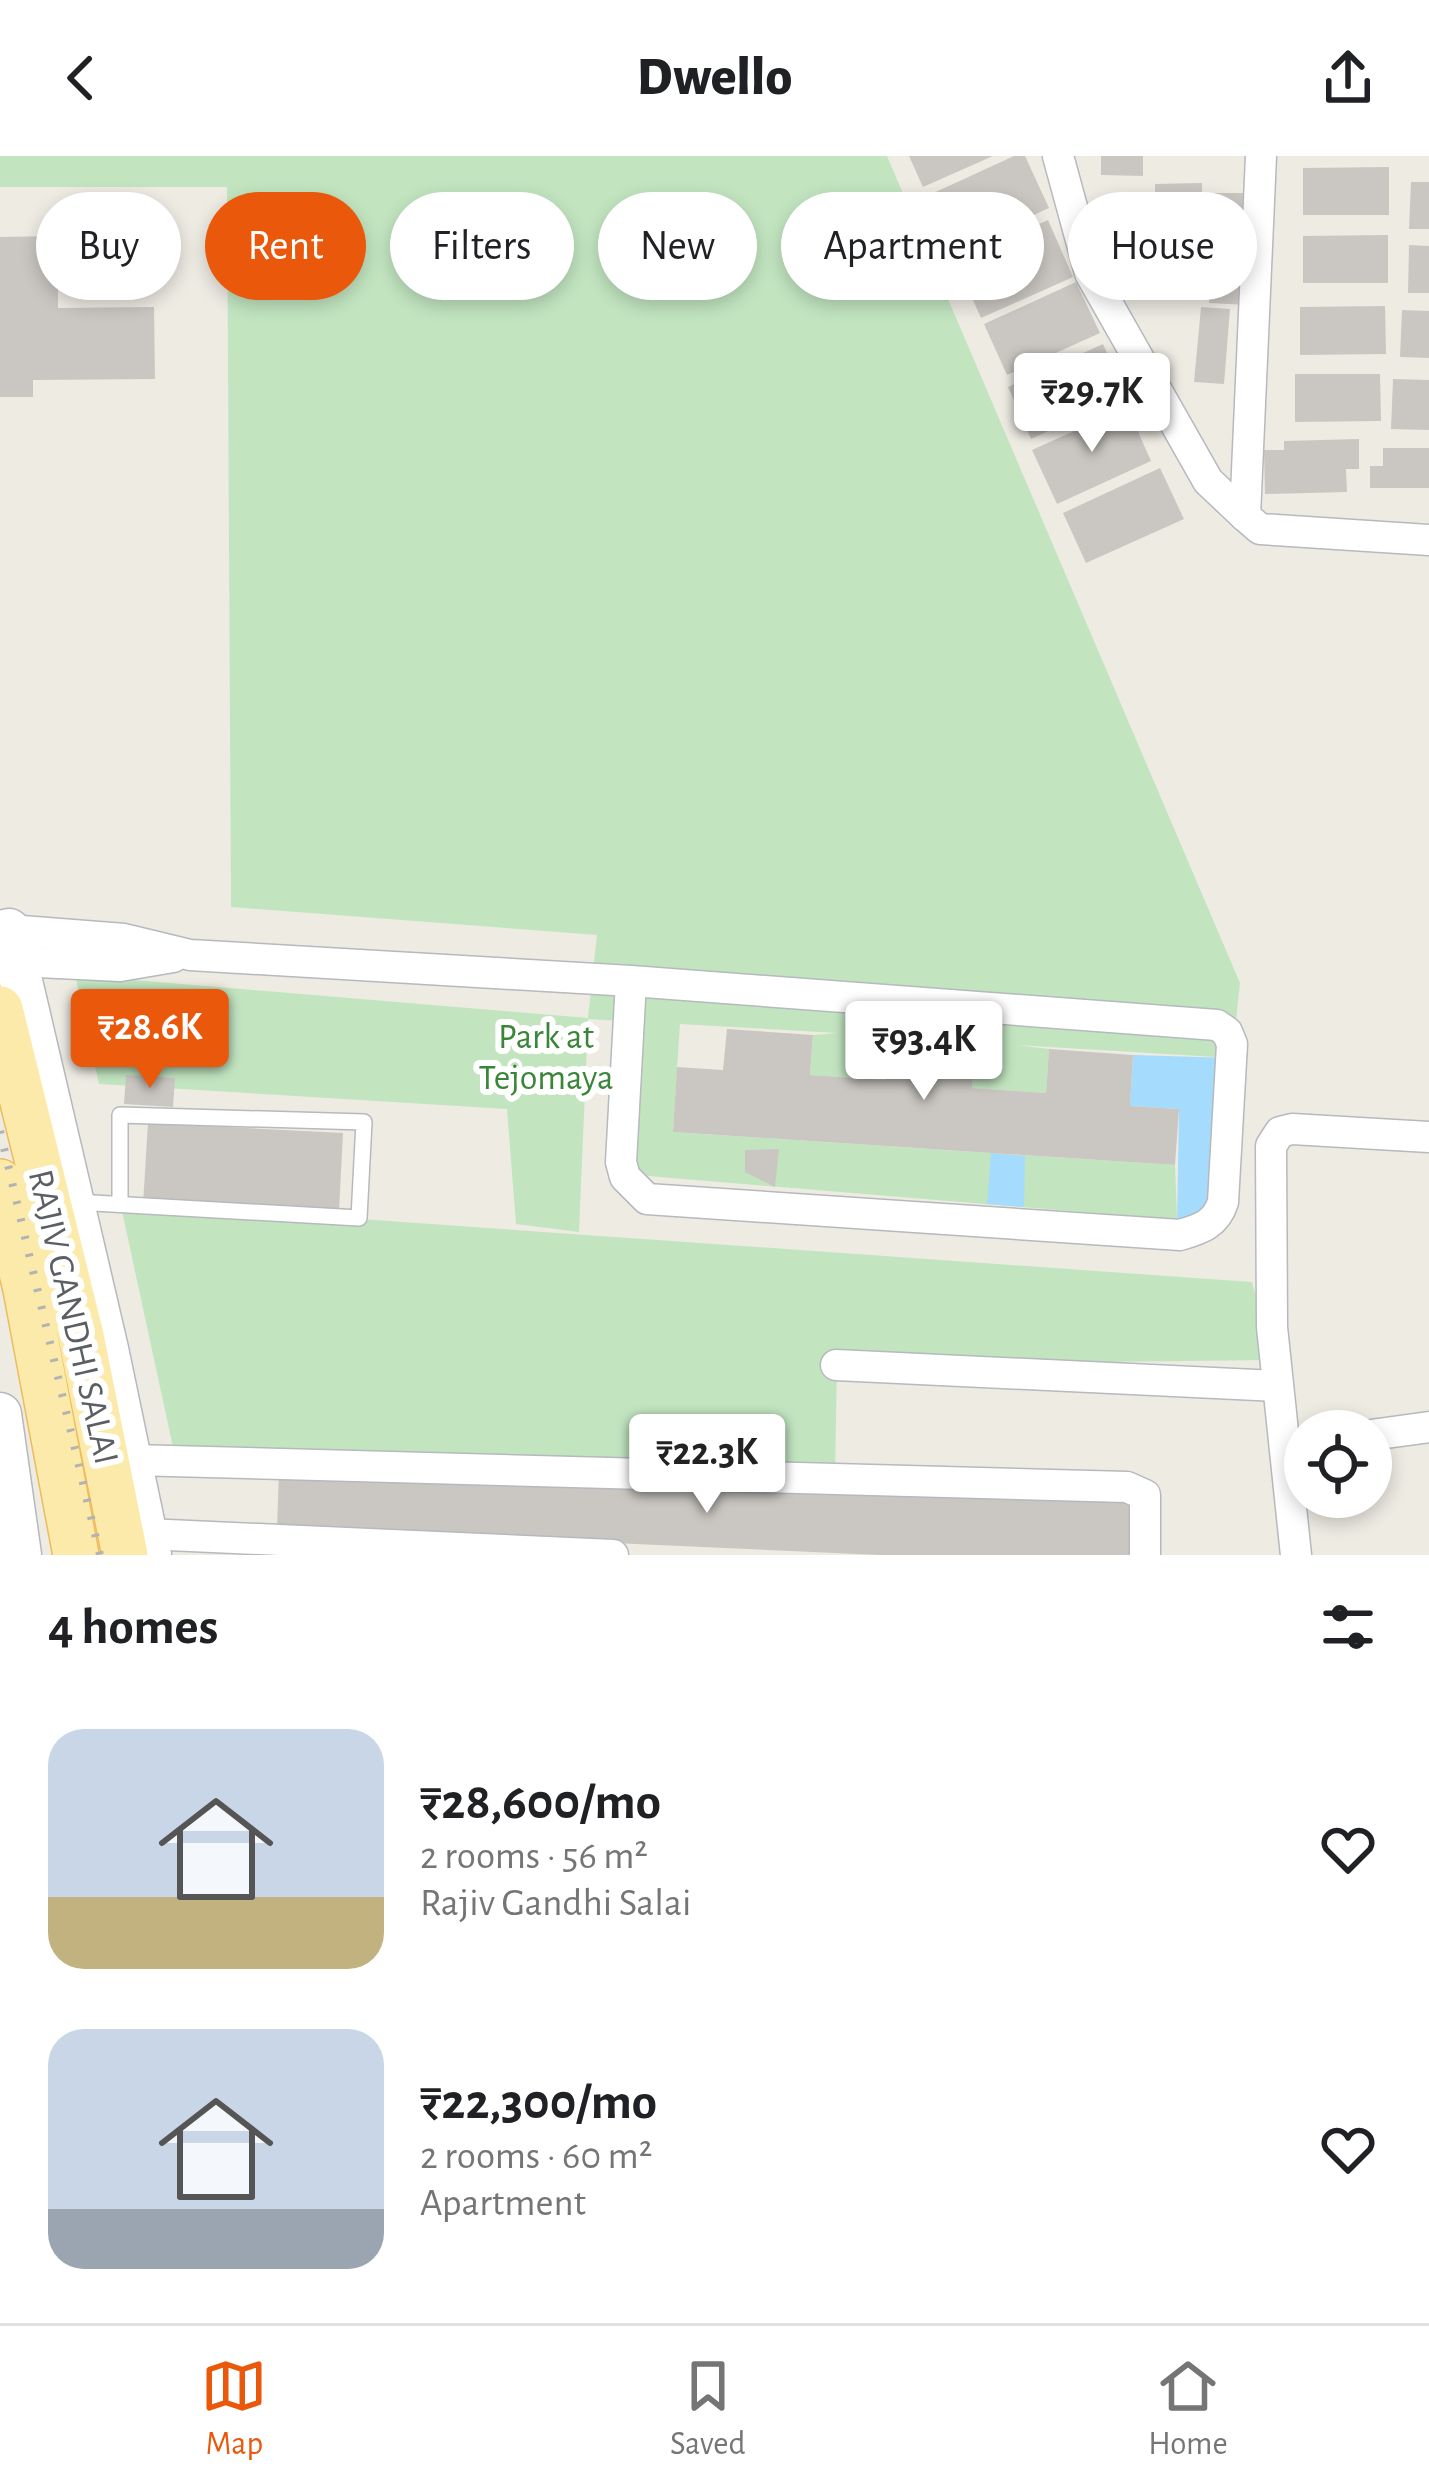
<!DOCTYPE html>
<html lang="en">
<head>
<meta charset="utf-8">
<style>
  body { margin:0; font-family:"Alegreya Sans",sans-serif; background:#f6f6f6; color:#202124; height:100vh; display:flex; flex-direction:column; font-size:45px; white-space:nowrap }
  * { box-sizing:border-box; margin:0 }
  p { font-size:39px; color:#757577 }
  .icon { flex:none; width:66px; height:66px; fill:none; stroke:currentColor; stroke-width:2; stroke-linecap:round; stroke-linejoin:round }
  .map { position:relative; height:1399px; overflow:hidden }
  .panel { display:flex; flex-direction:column; background:#fff; flex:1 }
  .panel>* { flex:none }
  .guide { position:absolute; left:36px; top:36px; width:1359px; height:108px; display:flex; gap:24px }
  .controls { position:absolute; left:1284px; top:1254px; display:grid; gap:24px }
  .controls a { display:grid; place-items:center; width:108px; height:108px; border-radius:50%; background:#fff; box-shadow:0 6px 18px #0003; font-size:60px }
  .price { position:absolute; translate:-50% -102px; padding:0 27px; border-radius:12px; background:#fff; color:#222; font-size:39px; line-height:78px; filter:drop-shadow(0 3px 6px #0008) }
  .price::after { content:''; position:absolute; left:50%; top:72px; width:36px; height:27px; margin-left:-18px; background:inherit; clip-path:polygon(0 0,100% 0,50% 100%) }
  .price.selected { background:#ea580c; color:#fff }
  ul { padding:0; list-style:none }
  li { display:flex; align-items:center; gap:36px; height:300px; padding:0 48px }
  li span { display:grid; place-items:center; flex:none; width:336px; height:240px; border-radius:36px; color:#555 }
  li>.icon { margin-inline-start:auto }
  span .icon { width:144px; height:144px; fill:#fffc; stroke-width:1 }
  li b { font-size:51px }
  h2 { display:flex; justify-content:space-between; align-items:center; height:144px; padding:0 48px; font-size:51px }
  .chip { padding:0 42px; border-radius:54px; background:#fff; box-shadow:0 6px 18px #0003; font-size:42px; line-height:108px }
  .chip.selected { background:#ea580c; color:#fff }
  header { display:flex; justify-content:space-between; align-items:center; height:156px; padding:0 48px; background:#fff; font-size:54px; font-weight:800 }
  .menu { display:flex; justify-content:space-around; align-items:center; height:168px; border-top:3px solid #e0e0e0; background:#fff; font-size:33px; color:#757577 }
  .menu a { display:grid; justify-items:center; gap:6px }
  .menu .selected { color:#ea580c }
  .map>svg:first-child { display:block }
  .green { fill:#c2e5c0 }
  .water { fill:#a5dbfc }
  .building { fill:#cac7c2 }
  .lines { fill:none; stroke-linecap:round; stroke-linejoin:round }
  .lane-casing { stroke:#b6b9bd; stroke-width:18 }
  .street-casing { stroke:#b6b9bd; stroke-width:33 }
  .secondary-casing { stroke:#b5b8bd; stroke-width:45 }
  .primary-casing { stroke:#edbc5d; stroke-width:48 }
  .lane { stroke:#fff; stroke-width:15 }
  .street { stroke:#fff; stroke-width:30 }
  .secondary { stroke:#fff; stroke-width:42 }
  .primary { stroke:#fceaaa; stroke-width:45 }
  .rail { stroke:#b2b3b3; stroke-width:8; stroke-dasharray:3 15; stroke-linecap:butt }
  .labels { text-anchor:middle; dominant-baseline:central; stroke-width:12; stroke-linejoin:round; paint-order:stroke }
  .park-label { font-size:36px; fill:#398638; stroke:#fff }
  .street-label { font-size:36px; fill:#5b5f63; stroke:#fff }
</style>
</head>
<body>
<header><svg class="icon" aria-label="back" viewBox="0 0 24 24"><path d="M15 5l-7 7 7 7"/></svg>Dwello<svg class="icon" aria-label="share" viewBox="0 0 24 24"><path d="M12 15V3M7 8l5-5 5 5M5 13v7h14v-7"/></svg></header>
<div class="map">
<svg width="1429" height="1399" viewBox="0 0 1429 1399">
  <rect width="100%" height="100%" fill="#eeebe3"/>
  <g class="green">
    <path d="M0,0H887L1240,827L1232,902L1016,889L1049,893L1046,937L972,932L975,886L890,881L886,924L810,919L813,879L837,877L680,868L673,976L1175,1009L1177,1064L636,1019L641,866L588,863L579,1076L516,1068L507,953L99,928L75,819L588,862L597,779L231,751L227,31H0Z"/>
    <path d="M120,1046L1252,1126L1274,1204L837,1209L835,1315L173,1291Z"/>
  </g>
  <g class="water">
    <path d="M1133,899L1232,902L1213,1064H1177L1179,953L1130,950Z"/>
    <path d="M991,997L1025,1000L1024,1051L987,1048Z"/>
  </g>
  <g class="building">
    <path d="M909,0H993L923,31Z"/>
    <path d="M1014,0H1025L1049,52L954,95L929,39Z"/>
    <path d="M1101,0H1143V20L1101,19Z"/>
    <path d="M1389,11V59H1303V12Z"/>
    <path d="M1411,26H1429V73H1409Z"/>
    <path d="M1202,27V37H1247L1248,77L1155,78V28Z"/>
    <path d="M1048,64L1073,121L981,162L956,106Z"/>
    <path d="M1388,79V127H1303V80Z"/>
    <path d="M58,80V152L154,151L155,223L33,224V241H0V81Z"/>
    <path d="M1157,86L1252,92L1248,149L1209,147V136L1154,133Z"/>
    <path d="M1409,89L1429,90V137H1408Z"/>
    <path d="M1076,126L1100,177L1007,219L984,168Z"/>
    <path d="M1385,150L1386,198L1300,199V151Z"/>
    <path d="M1201,151L1230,153L1224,228L1194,226Z"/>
    <path d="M1402,154L1429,155V202L1400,201Z"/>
    <path d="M1103,188L1126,239L1031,283L1008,231Z"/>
    <path d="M1295,218H1380L1381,265L1295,266Z"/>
    <path d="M1393,223L1429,224V274L1391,273Z"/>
    <path d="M1127,251L1151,305L1057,348L1032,294Z"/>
    <path d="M1359,283V313H1346L1347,336L1265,338L1264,294H1284V285Z"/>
    <path d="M1383,292H1429V332H1370V310H1383Z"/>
    <path d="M1160,312L1184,363L1086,407L1063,357Z"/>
    <path d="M727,873L813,879L810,919L886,924L889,881L976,886L972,932L1046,937L1049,893L1133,899L1130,950L1179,953L1175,1009L673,976L677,911L723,914Z"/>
    <path d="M126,919L175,922L173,951L124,948Z"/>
    <path d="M148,967L343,977L339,1055L143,1048Z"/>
    <path d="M779,993L775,1031L745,1016V994Z"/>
    <path d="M279,1315L1135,1344L1133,1399H879L277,1372Z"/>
  </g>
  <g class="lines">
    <defs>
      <path id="lane" d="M76,1046L359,1062L364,966L120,959V1046"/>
      <g id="street">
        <path d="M1058,0L1090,117L1208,325L1245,360"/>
        <path d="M1261,0L1245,360L1260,373L1429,384"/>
        <path d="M9,774L124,783L190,799L631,825L1217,869L1227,876L1232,888L1223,1046C1216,1068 1201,1073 1180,1079L647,1043L625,1021L621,1006L631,825"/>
        <path d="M17,805L120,810L173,801"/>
        <path d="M836,1209L1277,1230"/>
        <path d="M1371,1279L1429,1271"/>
        <path d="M132,1304L1127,1331L1145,1339V1399"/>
        <path d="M146,1378L613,1399"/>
        <path d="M1296,1399L1272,1171L1271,990L1280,976L1292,973L1429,981"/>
      </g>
      <g id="secondary">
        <path d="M0,776L9,774L107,1193L150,1399"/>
        <path d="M0,1258L20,1399"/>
      </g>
      <g id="primary">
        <path d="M0,853L81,1180L125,1399"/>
        <path d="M0,1026L26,1133L76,1399"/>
      </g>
    </defs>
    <use href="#lane" class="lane-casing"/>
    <use href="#street" class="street-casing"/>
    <use href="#secondary" class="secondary-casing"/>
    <use href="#primary" class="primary-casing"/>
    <use href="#lane" class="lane"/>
    <use href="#street" class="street"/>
    <use href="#secondary" class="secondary"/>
    <use href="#primary" class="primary"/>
    <path class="rail" d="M0,975L100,1399"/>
  </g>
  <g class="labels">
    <g class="park-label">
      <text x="546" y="881">Park at<tspan x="546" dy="41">Tejomaya</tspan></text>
    </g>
    <g class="street-label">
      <text transform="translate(73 1161) rotate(77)">RAJIV GANDHI SALAI</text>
    </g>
  </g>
</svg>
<div class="controls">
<a><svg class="icon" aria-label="locate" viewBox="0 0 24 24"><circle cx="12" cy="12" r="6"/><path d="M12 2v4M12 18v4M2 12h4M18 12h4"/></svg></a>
</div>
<b class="price" style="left:1092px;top:299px">₹29.7K</b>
<b class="price selected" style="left:150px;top:935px">₹28.6K</b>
<b class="price" style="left:924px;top:947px">₹93.4K</b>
<b class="price" style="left:707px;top:1360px">₹22.3K</b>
<div class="guide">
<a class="chip">Buy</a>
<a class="chip selected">Rent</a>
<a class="chip">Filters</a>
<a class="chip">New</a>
<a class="chip">Apartment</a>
<a class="chip">House</a>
</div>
</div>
<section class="panel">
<h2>4 homes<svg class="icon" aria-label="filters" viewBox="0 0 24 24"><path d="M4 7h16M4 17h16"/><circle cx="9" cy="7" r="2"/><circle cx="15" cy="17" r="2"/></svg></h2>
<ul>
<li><span style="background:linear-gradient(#c9d6e8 70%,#c2b280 0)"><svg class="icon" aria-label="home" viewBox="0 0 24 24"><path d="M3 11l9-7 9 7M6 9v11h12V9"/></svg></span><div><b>₹28,600/mo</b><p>2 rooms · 56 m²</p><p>Rajiv Gandhi Salai</p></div><svg class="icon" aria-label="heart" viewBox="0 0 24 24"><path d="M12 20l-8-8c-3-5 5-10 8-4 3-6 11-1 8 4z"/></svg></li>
<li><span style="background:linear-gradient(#c9d6e8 75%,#9aa5b1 0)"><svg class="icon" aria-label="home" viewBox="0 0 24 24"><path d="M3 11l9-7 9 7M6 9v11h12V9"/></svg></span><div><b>₹22,300/mo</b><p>2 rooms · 60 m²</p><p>Apartment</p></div><svg class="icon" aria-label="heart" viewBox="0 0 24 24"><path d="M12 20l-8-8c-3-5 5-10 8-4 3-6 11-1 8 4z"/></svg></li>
</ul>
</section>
<nav class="menu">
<a class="selected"><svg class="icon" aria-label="map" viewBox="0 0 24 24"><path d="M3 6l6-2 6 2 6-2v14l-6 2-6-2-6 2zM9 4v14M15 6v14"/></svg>Map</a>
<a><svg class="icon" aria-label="saved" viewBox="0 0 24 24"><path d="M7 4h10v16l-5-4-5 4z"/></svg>Saved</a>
<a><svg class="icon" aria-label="home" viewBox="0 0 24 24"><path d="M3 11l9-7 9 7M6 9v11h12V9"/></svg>Home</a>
</nav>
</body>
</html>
